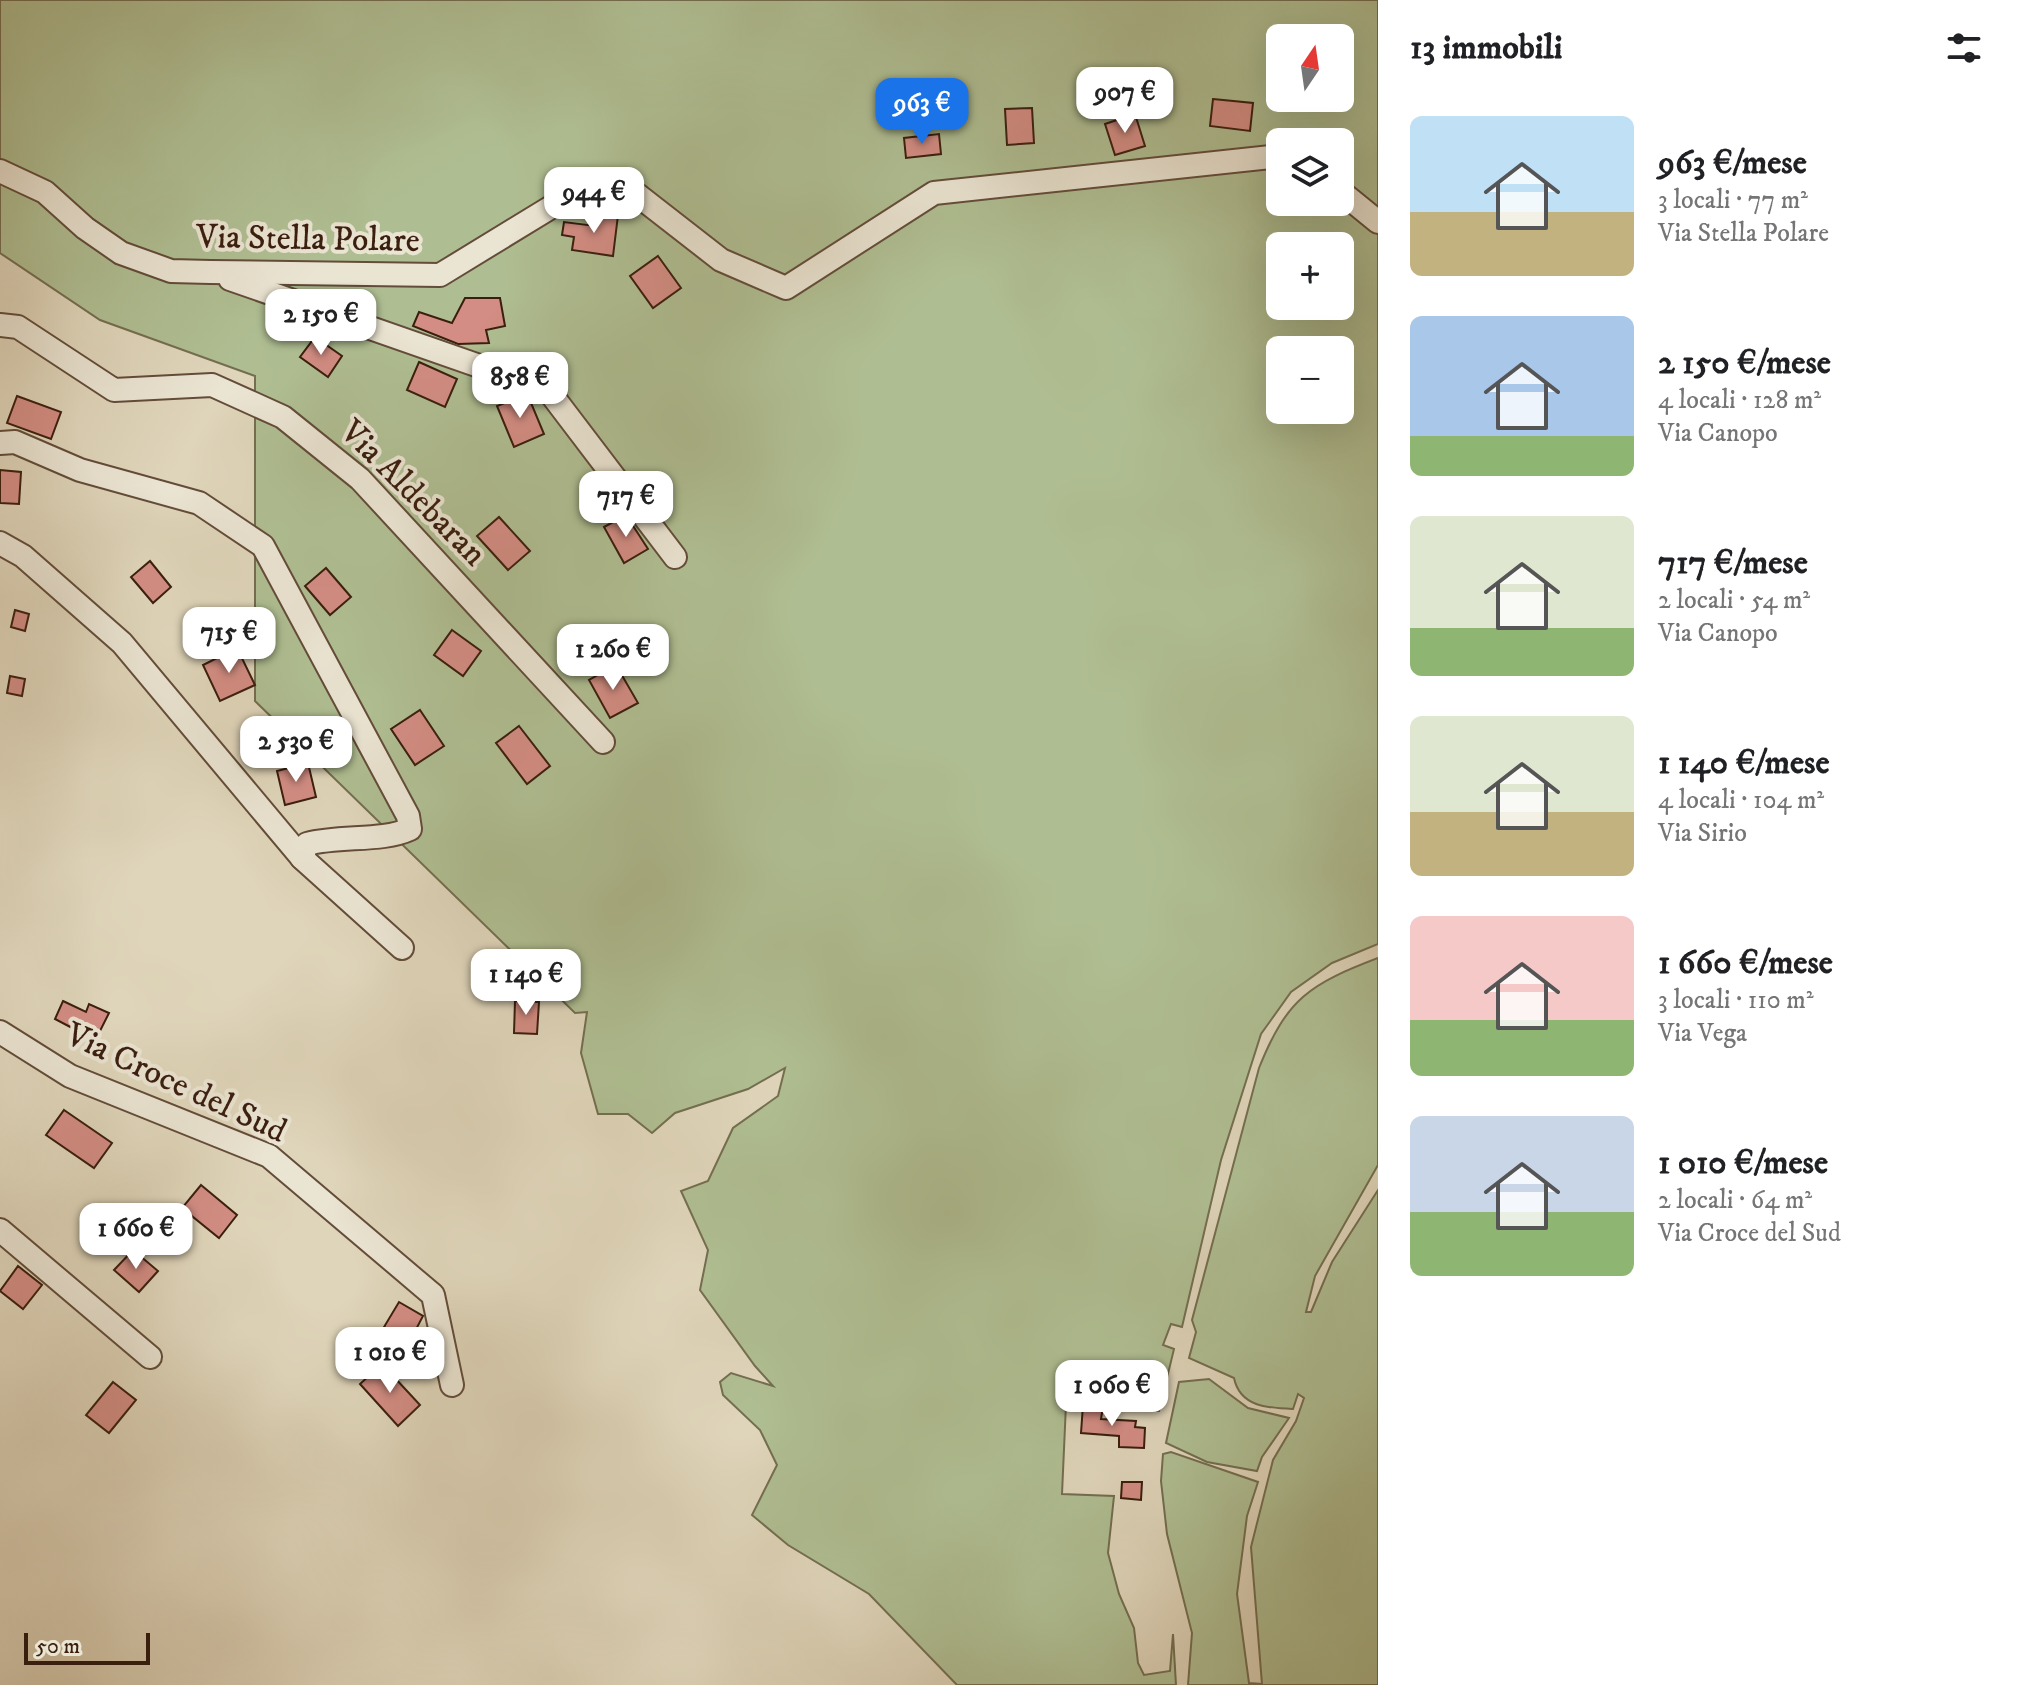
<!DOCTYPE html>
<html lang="it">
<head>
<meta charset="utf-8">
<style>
  body { margin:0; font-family:"IM FELL DW Pica",serif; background:#f2f2f2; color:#202124; height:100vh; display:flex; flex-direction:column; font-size:30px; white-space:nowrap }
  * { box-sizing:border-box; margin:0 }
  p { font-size:26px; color:#757577 }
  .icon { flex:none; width:44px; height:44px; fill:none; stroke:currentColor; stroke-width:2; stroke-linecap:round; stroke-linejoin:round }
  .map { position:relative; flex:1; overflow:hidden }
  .sheet { display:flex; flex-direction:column; background:#fff; width:640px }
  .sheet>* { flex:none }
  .needle { width:52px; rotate:13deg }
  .controls { position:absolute; left:1266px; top:24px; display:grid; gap:16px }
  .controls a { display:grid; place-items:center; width:88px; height:88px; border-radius:12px; background:#fff; box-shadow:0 8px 32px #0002; font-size:40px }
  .scale { position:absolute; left:24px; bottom:20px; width:126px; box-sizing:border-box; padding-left:8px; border:4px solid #3a1e0e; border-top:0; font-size:22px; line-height:28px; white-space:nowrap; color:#3a1e0e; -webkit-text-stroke:6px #eae4d2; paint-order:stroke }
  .price { position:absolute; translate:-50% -68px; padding:0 18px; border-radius:16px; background:#fff; color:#222; font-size:26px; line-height:52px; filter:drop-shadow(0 2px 4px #0008) }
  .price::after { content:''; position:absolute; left:50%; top:48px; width:24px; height:18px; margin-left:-12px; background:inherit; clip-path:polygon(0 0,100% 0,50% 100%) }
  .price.current { background:#1a73e8; color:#fff }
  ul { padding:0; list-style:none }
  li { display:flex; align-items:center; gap:24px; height:200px; padding:0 32px }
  li span { display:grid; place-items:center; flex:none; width:224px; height:160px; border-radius:12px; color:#555 }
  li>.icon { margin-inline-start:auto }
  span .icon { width:96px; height:96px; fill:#fffc; stroke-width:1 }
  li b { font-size:34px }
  h2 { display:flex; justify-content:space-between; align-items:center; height:96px; padding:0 32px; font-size:34px }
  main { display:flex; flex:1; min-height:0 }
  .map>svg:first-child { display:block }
  .green { fill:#afbe92; stroke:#746e50; stroke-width:2; fill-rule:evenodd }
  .building { fill:#d38d84; stroke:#3a1e0e; stroke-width:2 }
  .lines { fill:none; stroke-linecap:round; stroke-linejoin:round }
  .minor-casing { stroke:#634c39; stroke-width:26 }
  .minor { stroke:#eae4d2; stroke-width:22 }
  .labels { text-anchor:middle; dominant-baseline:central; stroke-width:8; stroke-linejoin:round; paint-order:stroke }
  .street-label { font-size:34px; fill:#3a1e0e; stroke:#eae4d2 }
</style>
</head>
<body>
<main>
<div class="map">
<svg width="1378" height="1685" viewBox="0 0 1378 1685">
  <rect width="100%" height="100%" fill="#dfd5ba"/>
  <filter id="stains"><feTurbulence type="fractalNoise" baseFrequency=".0025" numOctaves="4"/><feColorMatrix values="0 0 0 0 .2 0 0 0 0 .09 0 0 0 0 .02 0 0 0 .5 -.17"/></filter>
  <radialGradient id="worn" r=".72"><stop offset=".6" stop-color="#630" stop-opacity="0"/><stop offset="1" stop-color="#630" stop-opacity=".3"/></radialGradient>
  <g class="green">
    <path d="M0,0H1378V944L1332,963L1291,992L1261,1034L1221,1160L1182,1327L1171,1324L1163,1345L1174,1349L1159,1411L1066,1404L1062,1494L1114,1496L1108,1553L1119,1594L1134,1628L1138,1663L1144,1675L1170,1671L1173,1634L1176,1685H957L869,1594L788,1545L752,1515L777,1465L760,1430L723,1395L720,1382L731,1373L773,1386L755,1366L700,1290L708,1250L681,1191L708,1181L733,1128L778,1096L785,1068L748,1089L675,1113L652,1133L628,1114H598L581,1053L587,1012L575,1013L255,701V376L100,320L0,253ZM1280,38H1340V98H1280ZM1280,142H1340V202H1280ZM1280,246H1340V306H1280ZM1280,350H1340V410H1280Z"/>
    <path d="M1378,958V1165L1315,1276L1306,1312H1311L1332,1262L1378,1190V1685H1188L1192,1633L1167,1534L1161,1481L1163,1454L1171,1452L1258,1482L1247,1516L1237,1594L1249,1683L1262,1684L1251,1547L1273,1460L1296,1421L1304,1398L1298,1394L1293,1409C1268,1408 1240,1407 1234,1378L1189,1358L1196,1332L1192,1320L1259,1068C1287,998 1310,984 1378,958Z"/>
    <path d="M1209,1379L1248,1408L1289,1418L1262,1457L1257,1471L1207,1462L1166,1443L1179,1382Z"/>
  </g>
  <g class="building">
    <path d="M1213,99L1253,103L1250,131L1210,126Z"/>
    <path d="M1032,108L1034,143L1007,145L1005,109Z"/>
    <path d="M1135,114L1145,146L1115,155L1105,124Z"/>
    <path d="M939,134L941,154L906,158L904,138Z"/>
    <path d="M597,212L618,215L613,256L572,250L574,237L562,235L564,222L595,226Z"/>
    <path d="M658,256L681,288L653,308L630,276Z"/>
    <path d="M465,298H500L505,326L486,330L489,343L458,344L413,326L419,312L452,323Z"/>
    <path d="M315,337L342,356L328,377L300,357Z"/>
    <path d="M419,362L457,379L445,407L407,390Z"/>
    <path d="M17,396L61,412L51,439L7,423Z"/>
    <path d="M522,396L529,398L544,434L514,447L497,406Z"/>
    <path d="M0,470L21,472L19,504L0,503Z"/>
    <path d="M626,515L648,549L624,563L604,527Z"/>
    <path d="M499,517L530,551L508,570L477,536Z"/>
    <path d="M150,561L171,587L153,603L131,577Z"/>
    <path d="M326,568L351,597L330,615L305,586Z"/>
    <path d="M15,610L29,614L25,631L11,627Z"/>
    <path d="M452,630L481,651L463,676L434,655Z"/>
    <path d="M237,648L255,685L220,701L203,665Z"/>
    <path d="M616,665L638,703L610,718L589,680Z"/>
    <path d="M10,676L25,679L22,696L7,693Z"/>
    <path d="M420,710L444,746L415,765L391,729Z"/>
    <path d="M519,726L550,766L527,784L496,743Z"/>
    <path d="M308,763L316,797L285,805L277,771Z"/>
    <path d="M63,1001L86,1012L89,1004L109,1013L99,1033L79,1023L76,1030L55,1019Z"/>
    <path d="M515,1001L539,1002L537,1034L514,1033Z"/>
    <path d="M64,1110L112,1143L94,1168L46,1135Z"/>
    <path d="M201,1185L237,1215L219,1238L182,1208Z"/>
    <path d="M133,1250L158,1271L139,1292L114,1270Z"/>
    <path d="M18,1266L42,1285L23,1309L0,1291Z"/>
    <path d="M399,1302L423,1316L410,1341L384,1327Z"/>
    <path d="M382,1364L420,1405L398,1426L360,1384Z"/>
    <path d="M113,1382L136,1400L109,1433L86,1415Z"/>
    <path d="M1083,1405L1103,1407L1101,1419L1136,1421L1135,1427L1145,1428L1144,1448L1119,1447V1436L1081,1433Z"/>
    <path d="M1122,1482H1142L1141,1500L1121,1498Z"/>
  </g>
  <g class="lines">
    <defs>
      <g id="minor">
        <path d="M0,171L45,192L85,228L121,253L171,271L210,272L440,275L571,195L626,186L721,260L786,288L934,193L1280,156"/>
        <path d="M1340,191L1378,222"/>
        <path d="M230,279L548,390L675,557"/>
        <path d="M0,325L18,327L114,390L212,385L283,417L360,479L603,742"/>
        <path d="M0,443L15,442L80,470L199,503L263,546L408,816L410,829C382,842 341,835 307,844L302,858L402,948"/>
        <path d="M0,543L23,556L122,643L302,858"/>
        <path d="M0,1032L70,1076L269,1156L433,1295L452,1385"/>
        <path d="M0,1230L150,1357"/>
      </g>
    </defs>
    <use href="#minor" class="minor-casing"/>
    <use href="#minor" class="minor"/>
  </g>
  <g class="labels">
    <g class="street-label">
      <text transform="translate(308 239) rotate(1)">Via Stella Polare</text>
      <text transform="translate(413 493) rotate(45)">Via Aldebaran</text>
      <text transform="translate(176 1083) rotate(25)">Via Croce del Sud</text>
    </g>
  </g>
  <rect width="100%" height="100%" filter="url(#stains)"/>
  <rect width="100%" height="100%" fill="url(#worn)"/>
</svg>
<div class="controls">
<a><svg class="needle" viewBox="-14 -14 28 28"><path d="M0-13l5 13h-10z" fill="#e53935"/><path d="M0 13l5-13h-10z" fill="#757577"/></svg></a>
<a><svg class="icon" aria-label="layers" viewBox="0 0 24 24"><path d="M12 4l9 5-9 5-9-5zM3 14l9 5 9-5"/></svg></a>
<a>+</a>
<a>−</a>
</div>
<div class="scale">50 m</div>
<b class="price" style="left:1125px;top:135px">907 €</b>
<b class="price current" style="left:922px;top:146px">963 €</b>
<b class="price" style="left:594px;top:235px">944 €</b>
<b class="price" style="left:321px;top:357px">2 150 €</b>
<b class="price" style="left:520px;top:420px">858 €</b>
<b class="price" style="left:626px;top:539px">717 €</b>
<b class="price" style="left:229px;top:675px">715 €</b>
<b class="price" style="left:613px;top:692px">1 260 €</b>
<b class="price" style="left:296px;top:784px">2 530 €</b>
<b class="price" style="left:526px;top:1017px">1 140 €</b>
<b class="price" style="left:136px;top:1271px">1 660 €</b>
<b class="price" style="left:390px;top:1395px">1 010 €</b>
<b class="price" style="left:1112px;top:1428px">1 060 €</b>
</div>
<section class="sheet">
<h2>13 immobili<svg class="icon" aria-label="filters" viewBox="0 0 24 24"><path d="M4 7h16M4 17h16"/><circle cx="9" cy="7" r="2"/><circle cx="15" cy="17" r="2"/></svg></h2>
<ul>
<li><span style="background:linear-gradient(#bfe0f5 60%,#c2b280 0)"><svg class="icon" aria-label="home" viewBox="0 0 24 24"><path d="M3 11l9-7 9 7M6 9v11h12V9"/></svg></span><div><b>963 €/mese</b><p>3 locali · 77 m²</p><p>Via Stella Polare</p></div></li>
<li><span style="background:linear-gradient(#a9c7e8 75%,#8fb573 0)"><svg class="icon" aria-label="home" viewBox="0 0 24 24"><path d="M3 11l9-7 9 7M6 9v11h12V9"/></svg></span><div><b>2 150 €/mese</b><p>4 locali · 128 m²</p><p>Via Canopo</p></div></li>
<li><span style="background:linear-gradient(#dfe7d0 70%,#8fb573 0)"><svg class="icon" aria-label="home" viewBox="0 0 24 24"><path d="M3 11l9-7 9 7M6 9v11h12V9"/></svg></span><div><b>717 €/mese</b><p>2 locali · 54 m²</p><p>Via Canopo</p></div></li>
<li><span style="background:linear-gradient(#dfe7d0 60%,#c2b280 0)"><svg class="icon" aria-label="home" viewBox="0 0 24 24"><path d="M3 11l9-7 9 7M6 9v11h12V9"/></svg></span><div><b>1 140 €/mese</b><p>4 locali · 104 m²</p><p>Via Sirio</p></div></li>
<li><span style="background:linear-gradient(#f6c9c9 65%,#8fb573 0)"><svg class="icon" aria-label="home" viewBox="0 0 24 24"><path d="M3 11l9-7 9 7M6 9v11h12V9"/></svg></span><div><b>1 660 €/mese</b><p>3 locali · 110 m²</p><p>Via Vega</p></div></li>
<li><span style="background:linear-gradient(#c9d6e8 60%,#8fb573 0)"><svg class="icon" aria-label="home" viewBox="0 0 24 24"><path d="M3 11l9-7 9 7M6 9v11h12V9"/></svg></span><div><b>1 010 €/mese</b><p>2 locali · 64 m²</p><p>Via Croce del Sud</p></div></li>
</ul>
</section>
</main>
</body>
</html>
